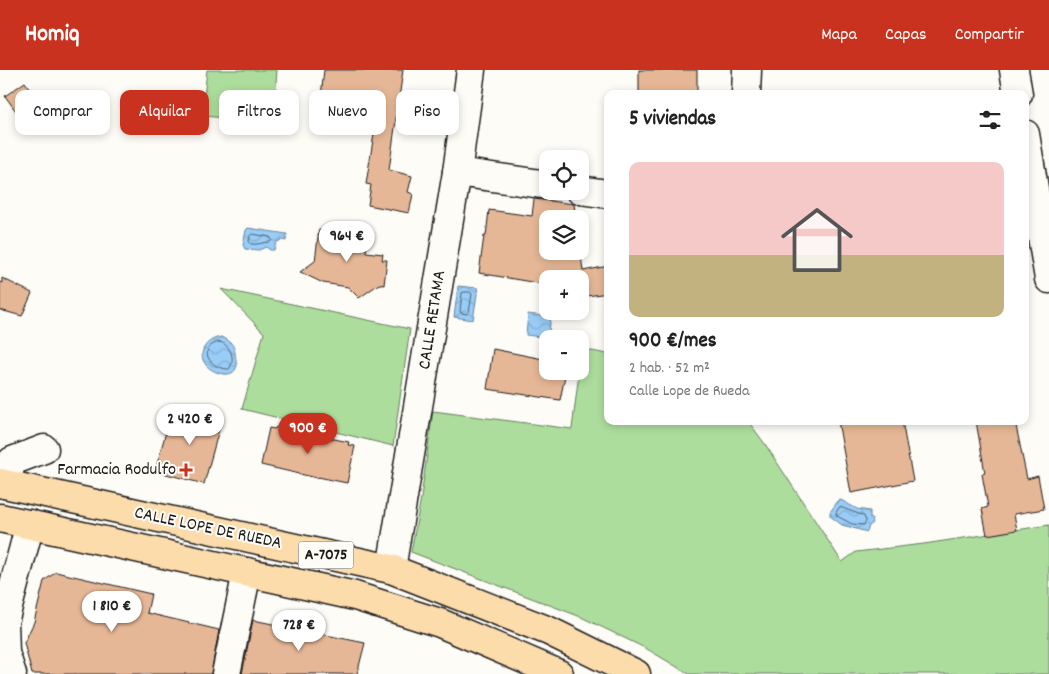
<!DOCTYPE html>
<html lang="es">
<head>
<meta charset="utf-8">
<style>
  body { margin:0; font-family:Dekko,sans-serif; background:#f2f2f2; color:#222; height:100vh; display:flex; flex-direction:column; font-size:19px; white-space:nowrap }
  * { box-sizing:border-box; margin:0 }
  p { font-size:16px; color:#767676 }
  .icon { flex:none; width:28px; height:28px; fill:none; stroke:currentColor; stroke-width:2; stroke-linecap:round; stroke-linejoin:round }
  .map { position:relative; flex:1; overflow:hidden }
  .drawer { position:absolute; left:604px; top:20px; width:425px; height:335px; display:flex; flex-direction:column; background:#fff; border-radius:10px; box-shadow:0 2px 8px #0003 }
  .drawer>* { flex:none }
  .guide { position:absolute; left:15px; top:20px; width:475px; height:45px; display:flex; gap:10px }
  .buttons { position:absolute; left:539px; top:80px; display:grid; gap:10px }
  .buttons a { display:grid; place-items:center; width:50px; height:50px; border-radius:10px; background:#fff; box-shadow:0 2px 8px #0003; font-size:25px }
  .price { position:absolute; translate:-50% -42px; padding:0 11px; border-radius:18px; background:#fff; color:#222; font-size:16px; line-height:32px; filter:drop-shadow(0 1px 2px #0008) }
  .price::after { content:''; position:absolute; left:50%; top:30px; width:15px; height:11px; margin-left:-8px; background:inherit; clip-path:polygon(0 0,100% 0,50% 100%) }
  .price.active { background:#c8321e; color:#fff }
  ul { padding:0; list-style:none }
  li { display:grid; align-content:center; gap:10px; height:265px; padding:0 25px }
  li+li { border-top:1px solid #e0e0e0 }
  li span { display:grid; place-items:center; height:155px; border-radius:10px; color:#555 }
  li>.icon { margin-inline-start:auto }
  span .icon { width:90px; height:90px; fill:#fffc; stroke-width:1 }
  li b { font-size:21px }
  h2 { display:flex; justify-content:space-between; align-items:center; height:60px; padding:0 25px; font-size:21px }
  .pill { padding:0 18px; border-radius:10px; background:#fff; box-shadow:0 2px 8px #0003; font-size:18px; line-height:45px }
  .pill.active { background:#c8321e; color:#fff }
  header { display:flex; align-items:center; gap:30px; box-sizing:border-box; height:70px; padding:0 25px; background:#c8321e; color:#fff }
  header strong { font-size:24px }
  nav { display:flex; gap:28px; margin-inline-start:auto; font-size:18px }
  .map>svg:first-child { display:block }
  .grass { fill:#addd9d; stroke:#647c5c }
  .water { fill:url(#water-waves); stroke:#67869f }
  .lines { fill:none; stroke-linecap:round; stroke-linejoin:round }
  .shore { stroke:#4e6273; stroke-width:1 }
  .building { fill:#e6b796; stroke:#1c1c1c }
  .minor-casing { stroke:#1c1c1c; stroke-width:31 }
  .major-casing { stroke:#1c1c1c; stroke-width:31 }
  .minor { stroke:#fdfcf7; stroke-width:28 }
  .major { stroke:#fddcac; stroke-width:28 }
  .poi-dot { fill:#c8321e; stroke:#fdfcf7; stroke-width:2 }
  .labels { text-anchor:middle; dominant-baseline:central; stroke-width:4; stroke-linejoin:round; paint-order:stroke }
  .shield { fill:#fdfcf7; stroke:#605f5e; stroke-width:1 }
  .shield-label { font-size:16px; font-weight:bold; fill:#1c1c1c }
  .street-label { font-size:18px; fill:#1c1c1c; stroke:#fdfcf7 }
  .poi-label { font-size:18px; fill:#1c1c1c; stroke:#fdfcf7; text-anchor:end }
</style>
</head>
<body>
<header>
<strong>Homiq</strong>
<nav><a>Mapa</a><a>Capas</a><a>Compartir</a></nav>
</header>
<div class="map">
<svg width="1049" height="604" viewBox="0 0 1049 604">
  <defs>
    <pattern id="water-waves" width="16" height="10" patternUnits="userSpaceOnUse" patternTransform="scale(1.25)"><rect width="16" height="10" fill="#99ccf6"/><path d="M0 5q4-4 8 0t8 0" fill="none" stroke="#83afd2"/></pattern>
  </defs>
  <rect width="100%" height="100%" fill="#fdfcf7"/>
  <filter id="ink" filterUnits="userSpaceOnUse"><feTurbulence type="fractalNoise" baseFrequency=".02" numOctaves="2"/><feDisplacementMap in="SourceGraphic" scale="10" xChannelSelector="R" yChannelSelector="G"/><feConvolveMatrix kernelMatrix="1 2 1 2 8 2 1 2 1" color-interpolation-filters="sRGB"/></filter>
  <g filter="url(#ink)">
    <g class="grass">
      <path d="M207,0H277L273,52L202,46Z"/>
      <path d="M221,219L410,259L393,376L242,339L264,263Z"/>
      <path d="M582,279L607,284L608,351H748L765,374L842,492L856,482L924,474L1049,455V604H689L647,579L581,547L411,482L421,428L433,341L572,359Z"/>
    </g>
    <g class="water">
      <path d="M248,158L287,164L286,171L281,170L276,173L274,180H270L266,177L259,180L245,179L243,175L246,160Z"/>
      <path d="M458,216L478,218L473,250L454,247Z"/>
      <path d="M528,244L551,247L548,268L526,265Z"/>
      <path d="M221,267C234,271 235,279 236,291C237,296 238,294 236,298C232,310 211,302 206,295C196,282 207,269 221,267Z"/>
      <path d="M841,430L857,439L870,441V448L872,449L873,453L869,456L867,462L842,455L830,446V442L838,431Z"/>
    </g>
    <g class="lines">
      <g class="shore">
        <path d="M252,164L270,167L272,170L270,172C263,172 258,175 251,174L249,171L250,166Z"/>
        <path d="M465,222H470L472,224L469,242L467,244L461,243L460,241L462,223Z"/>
        <path d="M220,272C231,275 236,290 229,299C208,299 197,276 220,272Z"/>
        <path d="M840,437L864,446L866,451L864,455L852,454L837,446L836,443Z"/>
      </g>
    </g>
    <g class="building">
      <path d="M324,0H403L389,100L412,106L408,122L413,124L409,143L368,135L371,115L366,114L374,64L358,62L361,40L320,35Z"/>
      <rect x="639" y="0" width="58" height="24"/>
      <path d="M25,12L40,34L21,48L5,26Z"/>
      <path d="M534,129L574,134L576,149H548V181H580V178L583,201L608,196V223L580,227V209H548V231L545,232L543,214L479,203L484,166H486L489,140L532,146Z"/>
      <path d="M319,160L368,166L366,182L383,184L382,190H387L384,215L379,214L359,228L348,217L323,213L300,202L315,191Z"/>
      <path d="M2,208L32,223L22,246L0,240V212L2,213Z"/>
      <path d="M493,279L548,290V301H566L560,330L487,319Z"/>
      <path d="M195,338L223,345L204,414L155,401L166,362L175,364L181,342L193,346Z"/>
      <path d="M838,351H902L913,411L851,423Z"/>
      <path d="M976,351H1015L1027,409L1038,406L1044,439L1014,444L1017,460L987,465L982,439L988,437L982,404L985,403Z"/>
      <path d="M276,357L349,372L348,375L355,376L347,413L318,407L317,408L261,395L269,358L275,359Z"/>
      <path d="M56,502L151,524L147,543L219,560L211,604H32L24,573L34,552L44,511Z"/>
      <path d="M253,550L365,573L357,604H242Z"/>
    </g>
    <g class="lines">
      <defs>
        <g id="minor">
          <path d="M1014,0L1018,24"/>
          <path d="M746,24L747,0"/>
          <path d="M1025,64L1049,209"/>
          <path d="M457,102L548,115"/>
          <path d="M580,120L608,124"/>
          <path d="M5,414L12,391L44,379"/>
          <path d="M391,499L457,102L471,0"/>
          <path d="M12,604L5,583L4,552L30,454"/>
          <path d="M226,604L247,502"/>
        </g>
        <g id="major">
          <path d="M0,413L391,499L549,561L636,604"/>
          <path d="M0,448L355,526L440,553L559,604"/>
        </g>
      </defs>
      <use href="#minor" class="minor-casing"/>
      <use href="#major" class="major-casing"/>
      <use href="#minor" class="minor"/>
      <use href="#major" class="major"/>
    </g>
  </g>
  <path class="poi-dot" d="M183.5 392.5h5v5h5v5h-5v5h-5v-5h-5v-5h5z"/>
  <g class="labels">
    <rect class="shield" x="298.5" y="471.5" width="55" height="27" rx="4"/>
    <g class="shield-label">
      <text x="326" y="485">A-7075</text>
    </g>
    <g class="street-label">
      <text transform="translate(433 250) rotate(-81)">CALLE RETAMA</text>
      <text transform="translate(208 459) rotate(12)">CALLE LOPE DE RUEDA</text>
    </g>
    <g class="poi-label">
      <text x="176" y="400">Farmacia Rodulfo</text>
    </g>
  </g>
</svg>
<div class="buttons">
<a><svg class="icon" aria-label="locate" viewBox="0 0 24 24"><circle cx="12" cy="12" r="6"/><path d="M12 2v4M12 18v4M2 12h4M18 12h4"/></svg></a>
<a><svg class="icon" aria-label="layers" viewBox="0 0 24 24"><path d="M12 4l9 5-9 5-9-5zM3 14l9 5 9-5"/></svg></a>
<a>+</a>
<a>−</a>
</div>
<b class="price" style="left:347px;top:193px">964 €</b>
<b class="price" style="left:190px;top:376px">2 420 €</b>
<b class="price active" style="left:308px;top:385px">900 €</b>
<b class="price" style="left:112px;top:563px">1 810 €</b>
<b class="price" style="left:299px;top:582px">728 €</b>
<div class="guide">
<a class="pill">Comprar</a>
<a class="pill active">Alquilar</a>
<a class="pill">Filtros</a>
<a class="pill">Nuevo</a>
<a class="pill">Piso</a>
</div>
<section class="drawer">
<h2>5 viviendas<svg class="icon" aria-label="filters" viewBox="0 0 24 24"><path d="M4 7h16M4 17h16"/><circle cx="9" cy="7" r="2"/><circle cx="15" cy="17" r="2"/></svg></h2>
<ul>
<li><span style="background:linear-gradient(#f6c9c9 60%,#c2b280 0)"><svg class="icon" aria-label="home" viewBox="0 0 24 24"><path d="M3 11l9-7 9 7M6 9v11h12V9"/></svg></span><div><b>900 €/mes</b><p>2 hab. · 52 m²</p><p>Calle Lope de Rueda</p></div></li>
</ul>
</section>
</div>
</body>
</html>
